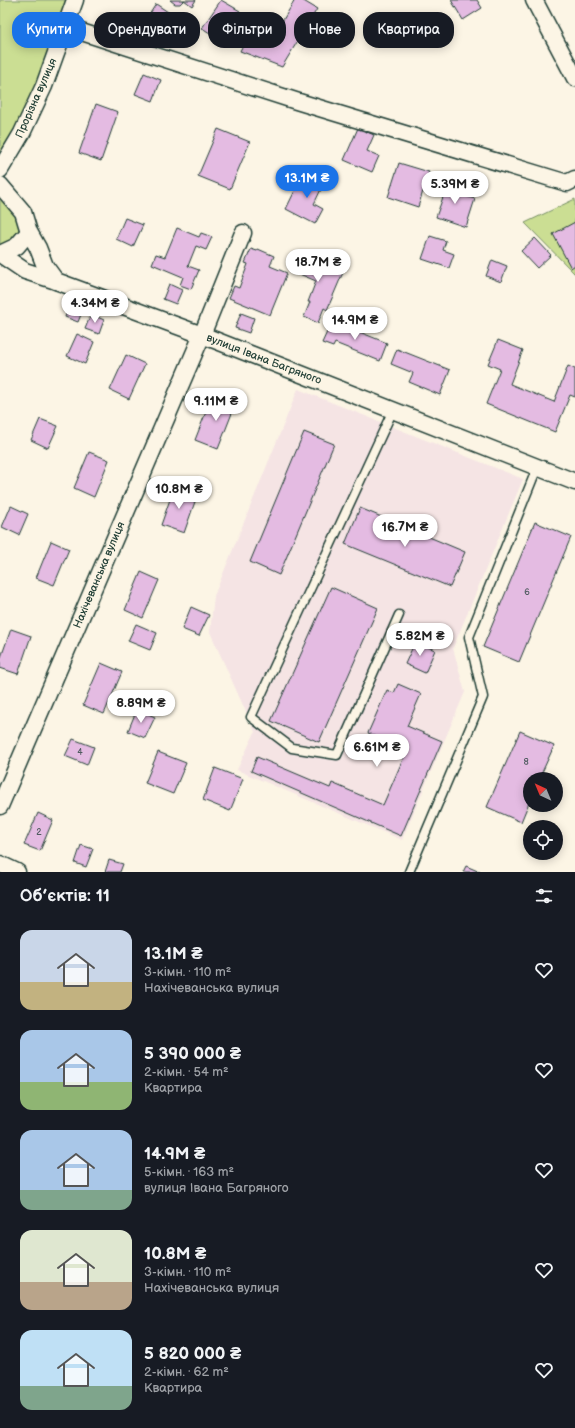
<!DOCTYPE html>
<html lang="uk">
<head>
<meta charset="utf-8">
<style>
  body { margin:0; font-family:"Balsamiq Sans",sans-serif; background:#242831; color:#f1f3f6; height:100vh; display:flex; flex-direction:column; font-size:15px; white-space:nowrap }
  * { box-sizing:border-box; margin:0 }
  p { font-size:13px; color:#9ea1a6 }
  .icon { flex:none; width:22px; height:22px; fill:none; stroke:currentColor; stroke-width:2; stroke-linecap:round; stroke-linejoin:round }
  .map { position:relative; height:872px; overflow:hidden }
  .sheet { display:flex; flex-direction:column; background:#171b24; flex:1 }
  .sheet>* { flex:none }
  .guide { position:absolute; left:12px; top:12px; width:551px; height:36px; display:flex; gap:8px }
  .needle { width:26px; rotate:316deg }
  .buttons { position:absolute; left:523px; top:772px; display:grid; gap:8px }
  .buttons a { display:grid; place-items:center; width:40px; height:40px; border-radius:50%; background:#171b24; box-shadow:0 2px 10px #0003; font-size:20px }
  .price { position:absolute; translate:-50% -34px; padding:0 9px; border-radius:14px; background:#fff; color:#222; font-size:13px; line-height:26px; filter:drop-shadow(0 1px 2px #0008) }
  .price::after { content:''; position:absolute; left:50%; top:24px; width:12px; height:9px; margin-left:-6px; background:inherit; clip-path:polygon(0 0,100% 0,50% 100%) }
  .price.selected { background:#1a73e8; color:#fff }
  ul { padding:0; list-style:none }
  li { display:flex; align-items:center; gap:12px; height:100px; padding:0 20px }
  li span { display:grid; place-items:center; flex:none; width:112px; height:80px; border-radius:12px; color:#555 }
  li>.icon { margin-inline-start:auto }
  span .icon { width:48px; height:48px; fill:#fffc; stroke-width:1 }
  li b { font-size:17px }
  h2 { display:flex; justify-content:space-between; align-items:center; height:48px; padding:0 20px; font-size:17px }
  .tag { padding:0 14px; border-radius:16px; background:#171b24; box-shadow:0 2px 10px #0003; font-size:14px; line-height:36px }
  .tag.selected { background:#1a73e8; color:#fff }
  .map>svg:first-child { display:block }
  .built { fill:#f5e4e4 }
  .green { fill:#cbde93; stroke:#758e64 }
  .building { fill:#e4bbe2; stroke:#1f3d34 }
  .lines { fill:none; stroke-linecap:round; stroke-linejoin:round }
  .lane-casing { stroke:#1f3d34; stroke-width:11 }
  .street-casing { stroke:#1f3d34; stroke-width:19 }
  .lane { stroke:#fcf5e5; stroke-width:8 }
  .street { stroke:#fcf5e5; stroke-width:16 }
  .labels { text-anchor:middle; dominant-baseline:central; stroke-width:3.5; stroke-linejoin:round; paint-order:stroke }
  .number-label { font-size:9px; fill:#505c60 }
  .street-label { font-size:11px; fill:#1f3d34; stroke:#fcf5e5 }
</style>
</head>
<body>
<div class="map">
<svg width="575" height="872" viewBox="0 0 575 872">
  <rect width="100%" height="100%" fill="#fcf5e5"/>
  <filter id="ink" filterUnits="userSpaceOnUse"><feTurbulence type="fractalNoise" baseFrequency=".025" numOctaves="2"/><feDisplacementMap in="SourceGraphic" scale="8" xChannelSelector="R" yChannelSelector="G"/><feConvolveMatrix kernelMatrix="1 2 1 2 8 2 1 2 1" color-interpolation-filters="sRGB"/></filter>
  <g filter="url(#ink)">
    <path class="built" d="M298,389L523,479L453,648L465,692L402,840L237,770L255,732L210,632L214,596Z"/>
    <g class="green">
      <path d="M0,0H75L0,170Z"/>
      <path d="M0,185L29,232L0,254Z"/>
      <path d="M575,199V274L525,223Z"/>
    </g>
    <g class="building">
      <path d="M170,0H196L192,6L184,0L180,4H175Z"/>
      <path d="M221,0L240,11L221,40L202,28Z"/>
      <path d="M295,0H302L317,9L282,67L240,51L247,37L260,42L274,35Z"/>
      <path d="M451,0H477L482,8L463,20Z"/>
      <path d="M156,4L171,14L160,30L142,26Z"/>
      <path d="M144,73L161,80L153,101L135,94Z"/>
      <path d="M96,104L118,112L101,161L79,153Z"/>
      <path d="M358,128L374,135L367,151L379,156L372,172L344,160Z"/>
      <path d="M218,129L250,142L230,189L198,176Z"/>
      <path d="M399,163L429,172L418,207L388,197Z"/>
      <path d="M304,172L324,183L314,204L323,209L315,224L286,209Z"/>
      <path d="M450,177L460,181L456,193L475,199L466,227L436,217Z"/>
      <path d="M125,218L143,225L133,247L116,239Z"/>
      <path d="M575,222V265L571,268L553,234Z"/>
      <path d="M177,228L199,237L201,233L212,237L206,250L196,246L188,266L199,270L191,289L180,285L183,277L152,264L156,254L165,257Z"/>
      <path d="M430,236L446,241L443,250L454,254L449,268L422,259Z"/>
      <path d="M535,238L551,255L537,268L521,251Z"/>
      <path d="M251,249L257,251L258,249L274,256L270,266L287,273L270,315L229,298L234,286L239,288L248,264L245,263Z"/>
      <path d="M298,251L344,270L327,310L324,308L318,323L304,317L310,302H308L316,281L290,270Z"/>
      <path d="M492,260L507,266L501,282L486,276Z"/>
      <path d="M169,284L182,290L176,304L163,299Z"/>
      <path d="M71,302L84,307L78,322L65,317Z"/>
      <path d="M241,313L254,318L249,333L235,328Z"/>
      <path d="M91,314L104,320L99,334L85,329Z"/>
      <path d="M332,321L387,343L380,361L335,343L333,347L322,343Z"/>
      <path d="M77,334L94,342L85,364L67,356Z"/>
      <path d="M498,340L523,350L510,384L554,402L568,366L575,369V397L570,395L555,432L486,404L500,369L488,364Z"/>
      <path d="M397,349L450,370L440,395L409,382L413,373L391,364Z"/>
      <path d="M126,355L145,364L129,399L110,390Z"/>
      <path d="M213,394L236,403L218,449L195,440Z"/>
      <path d="M40,419L58,426L48,448L31,440Z"/>
      <path d="M304,432L334,444L279,575L250,562Z"/>
      <path d="M89,452L109,460L94,497L74,488Z"/>
      <path d="M174,488L197,496L184,533L161,525Z"/>
      <path d="M11,506L28,514L19,535L2,527Z"/>
      <path d="M360,508L465,552L450,587L345,544Z"/>
      <path d="M535,522L571,537L519,662L483,647Z"/>
      <path d="M51,541L69,549L54,585L36,578Z"/>
      <path d="M141,572L159,580L143,618L125,610Z"/>
      <path d="M331,587L378,608L319,742L271,721Z"/>
      <path d="M191,607L209,615L199,636L182,629Z"/>
      <path d="M136,624L157,633L150,650L128,641Z"/>
      <path d="M11,629L31,636L18,674L0,668V660Z"/>
      <path d="M415,642L435,650L425,673L405,664Z"/>
      <path d="M101,663L122,672L104,714L83,705Z"/>
      <path d="M398,684L421,694L407,726L442,741L401,836L251,771L257,757L330,788L332,783L383,805L407,750L368,733L387,690L394,693Z"/>
      <path d="M137,709L155,717L145,738L128,731Z"/>
      <path d="M520,731L554,746L539,779H530V800L521,822L487,807Z"/>
      <path d="M73,739L94,747L87,765L65,756Z"/>
      <path d="M158,752L186,763L173,794L145,783Z"/>
      <path d="M215,768L243,779L230,811L203,800Z"/>
      <path d="M38,813L53,820L40,851L24,845Z"/>
      <path d="M81,845L93,849L86,867L75,863Z"/>
      <path d="M109,860L123,864L120,872H105Z"/>
      <path d="M466,866L480,872H463Z"/>
    </g>
    <g class="lines">
      <defs>
        <g id="lane">
          <path d="M393,410L251,717L292,748L337,755L399,615"/>
          <path d="M409,872L483,697L469,637L537,468"/>
        </g>
        <g id="street">
          <path d="M534,0L575,78"/>
          <path d="M66,27L296,101L567,183L575,179"/>
          <path d="M0,170L22,133L44,86L75,0"/>
          <path d="M0,185L23,212L29,232L38,248L45,266L56,281L202,335L575,482"/>
          <path d="M0,254L25,271L56,281"/>
          <path d="M0,254L17,246L29,232"/>
          <path d="M0,806L202,335L243,233"/>
          <path d="M0,864L17,872"/>
        </g>
      </defs>
      <use href="#lane" class="lane-casing"/>
      <use href="#street" class="street-casing"/>
      <use href="#lane" class="lane"/>
      <use href="#street" class="street"/>
    </g>
  </g>
  <g class="labels">
    <g class="number-label">
      <text x="527" y="592">6</text>
      <text x="80" y="752">4</text>
      <text x="526" y="762">8</text>
      <text x="39" y="832">2</text>
    </g>
    <g class="street-label">
      <text transform="translate(36 98) rotate(-66)">Прорізна вулиця</text>
      <text transform="translate(264 359) rotate(21)">вулиця Івана Багряного</text>
      <text transform="translate(99 575) rotate(-67)">Нахічеванська вулиця</text>
    </g>
  </g>
</svg>
<div class="buttons">
<a><svg class="needle" viewBox="-14 -14 28 28"><path d="M0-13l5 13h-10z" fill="#e53935"/><path d="M0 13l5-13h-10z" fill="#9ea1a6"/></svg></a>
<a><svg class="icon" aria-label="locate" viewBox="0 0 24 24"><circle cx="12" cy="12" r="6"/><path d="M12 2v4M12 18v4M2 12h4M18 12h4"/></svg></a>
</div>
<b class="price selected" style="left:307px;top:199px">13.1M ₴</b>
<b class="price" style="left:455px;top:205px">5.39M ₴</b>
<b class="price" style="left:318px;top:283px">18.7M ₴</b>
<b class="price" style="left:95px;top:324px">4.34M ₴</b>
<b class="price" style="left:355px;top:341px">14.9M ₴</b>
<b class="price" style="left:216px;top:422px">9.11M ₴</b>
<b class="price" style="left:179px;top:510px">10.8M ₴</b>
<b class="price" style="left:405px;top:548px">16.7M ₴</b>
<b class="price" style="left:420px;top:657px">5.82M ₴</b>
<b class="price" style="left:141px;top:724px">8.89M ₴</b>
<b class="price" style="left:377px;top:768px">6.61M ₴</b>
<div class="guide">
<a class="tag selected">Купити</a>
<a class="tag">Орендувати</a>
<a class="tag">Фільтри</a>
<a class="tag">Нове</a>
<a class="tag">Квартира</a>
</div>
</div>
<section class="sheet">
<h2>Об’єктів: 11<svg class="icon" aria-label="filters" viewBox="0 0 24 24"><path d="M4 7h16M4 17h16"/><circle cx="9" cy="7" r="2"/><circle cx="15" cy="17" r="2"/></svg></h2>
<ul>
<li><span style="background:linear-gradient(#c9d6e8 65%,#c2b280 0)"><svg class="icon" aria-label="home" viewBox="0 0 24 24"><path d="M3 11l9-7 9 7M6 9v11h12V9"/></svg></span><div><b>13.1M ₴</b><p>3-кімн. · 110 m²</p><p>Нахічеванська вулиця</p></div><svg class="icon" aria-label="heart" viewBox="0 0 24 24"><path d="M12 20l-8-8c-3-5 5-10 8-4 3-6 11-1 8 4z"/></svg></li>
<li><span style="background:linear-gradient(#a9c7e8 65%,#8fb573 0)"><svg class="icon" aria-label="home" viewBox="0 0 24 24"><path d="M3 11l9-7 9 7M6 9v11h12V9"/></svg></span><div><b>5 390 000 ₴</b><p>2-кімн. · 54 m²</p><p>Квартира</p></div><svg class="icon" aria-label="heart" viewBox="0 0 24 24"><path d="M12 20l-8-8c-3-5 5-10 8-4 3-6 11-1 8 4z"/></svg></li>
<li><span style="background:linear-gradient(#a9c7e8 75%,#7fa58c 0)"><svg class="icon" aria-label="home" viewBox="0 0 24 24"><path d="M3 11l9-7 9 7M6 9v11h12V9"/></svg></span><div><b>14.9M ₴</b><p>5-кімн. · 163 m²</p><p>вулиця Івана Багряного</p></div><svg class="icon" aria-label="heart" viewBox="0 0 24 24"><path d="M12 20l-8-8c-3-5 5-10 8-4 3-6 11-1 8 4z"/></svg></li>
<li><span style="background:linear-gradient(#dfe7d0 65%,#b9a48a 0)"><svg class="icon" aria-label="home" viewBox="0 0 24 24"><path d="M3 11l9-7 9 7M6 9v11h12V9"/></svg></span><div><b>10.8M ₴</b><p>3-кімн. · 110 m²</p><p>Нахічеванська вулиця</p></div><svg class="icon" aria-label="heart" viewBox="0 0 24 24"><path d="M12 20l-8-8c-3-5 5-10 8-4 3-6 11-1 8 4z"/></svg></li>
<li><span style="background:linear-gradient(#bfe0f5 70%,#7fa58c 0)"><svg class="icon" aria-label="home" viewBox="0 0 24 24"><path d="M3 11l9-7 9 7M6 9v11h12V9"/></svg></span><div><b>5 820 000 ₴</b><p>2-кімн. · 62 m²</p><p>Квартира</p></div><svg class="icon" aria-label="heart" viewBox="0 0 24 24"><path d="M12 20l-8-8c-3-5 5-10 8-4 3-6 11-1 8 4z"/></svg></li>
</ul>
</section>
</body>
</html>
